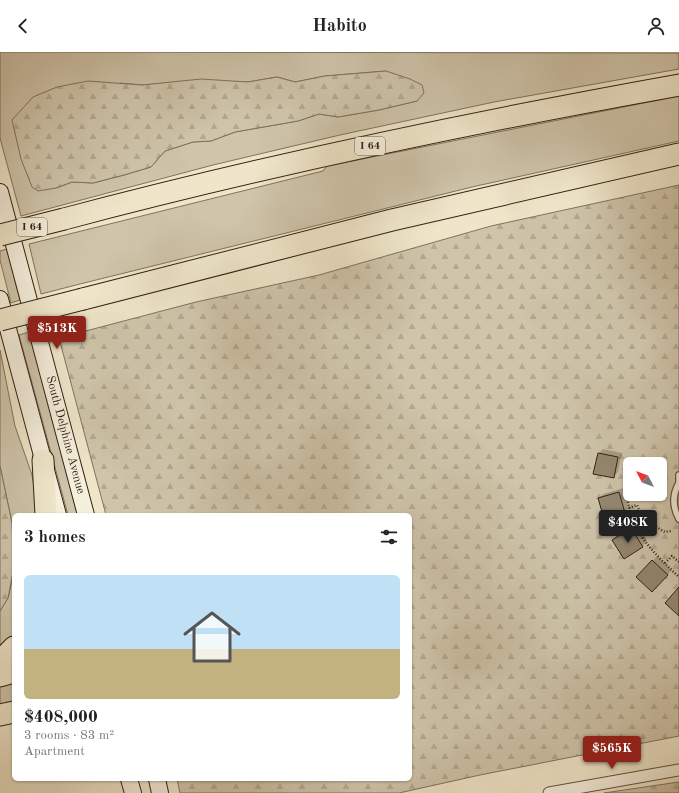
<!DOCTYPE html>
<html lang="en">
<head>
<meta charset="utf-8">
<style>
  body { margin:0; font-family:"Old Standard TT",serif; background:#f6f6f6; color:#222; height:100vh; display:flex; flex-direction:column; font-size:15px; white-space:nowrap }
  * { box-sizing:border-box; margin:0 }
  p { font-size:13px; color:#767676 }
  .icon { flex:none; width:22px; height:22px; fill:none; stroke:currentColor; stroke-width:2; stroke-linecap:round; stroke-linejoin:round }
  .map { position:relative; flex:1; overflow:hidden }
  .side { position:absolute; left:12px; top:461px; width:400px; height:268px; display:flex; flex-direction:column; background:#fff; border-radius:6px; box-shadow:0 1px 3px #0004 }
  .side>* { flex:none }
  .needle { width:26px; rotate:311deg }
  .buttons { position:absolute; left:623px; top:405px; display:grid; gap:8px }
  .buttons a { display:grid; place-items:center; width:44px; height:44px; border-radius:6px; background:#fff; box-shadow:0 1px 3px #0004; font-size:20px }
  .price { position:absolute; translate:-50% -34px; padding:0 9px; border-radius:4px; background:#8f2418; color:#fff; font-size:13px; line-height:26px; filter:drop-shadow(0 1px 2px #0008) }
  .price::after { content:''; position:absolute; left:50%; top:24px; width:12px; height:9px; margin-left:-6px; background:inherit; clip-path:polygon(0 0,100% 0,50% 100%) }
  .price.current { background:#222; color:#fff }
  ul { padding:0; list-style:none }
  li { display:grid; align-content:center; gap:8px; height:212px; padding:0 12px }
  li span { display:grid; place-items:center; height:124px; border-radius:6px; color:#555 }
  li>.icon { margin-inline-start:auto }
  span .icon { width:72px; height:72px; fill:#fffc; stroke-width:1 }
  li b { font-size:17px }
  h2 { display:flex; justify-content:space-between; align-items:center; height:48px; padding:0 12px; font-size:17px }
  header { display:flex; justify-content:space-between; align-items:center; height:52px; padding:0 12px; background:#fff; font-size:18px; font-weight:800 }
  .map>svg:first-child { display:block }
  .green { fill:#cfc5ab; stroke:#80735e; fill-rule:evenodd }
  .forest { fill:url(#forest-firs); stroke:#80735e; fill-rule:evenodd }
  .shadow { fill:#0003 }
  .building { fill:#948771; stroke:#322111 }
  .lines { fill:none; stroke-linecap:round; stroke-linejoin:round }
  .service-casing { stroke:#61523f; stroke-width:8 }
  .minor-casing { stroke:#61523f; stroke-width:13 }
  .secondary-casing { stroke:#322111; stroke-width:18 }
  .motorway-casing { stroke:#322111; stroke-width:23 }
  .path { stroke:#322111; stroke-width:2.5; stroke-dasharray:1 2; stroke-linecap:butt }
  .service { stroke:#f5efdd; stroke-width:5.5 }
  .minor { stroke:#f5efdd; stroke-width:11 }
  .secondary { stroke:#f5efdd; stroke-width:16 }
  .motorway { stroke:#efe6ca; stroke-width:21 }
  .motorway-bridge-casing { stroke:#322111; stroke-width:23; stroke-linecap:butt }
  .motorway-bridge { stroke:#efe6ca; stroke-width:21 }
  .labels { text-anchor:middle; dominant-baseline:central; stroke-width:3; stroke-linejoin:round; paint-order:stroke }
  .shield { fill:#f5efdd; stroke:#6c5f4e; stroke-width:1 }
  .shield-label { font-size:11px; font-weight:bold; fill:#322111 }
  .street-label { font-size:12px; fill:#322111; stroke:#f5efdd }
</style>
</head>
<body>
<header><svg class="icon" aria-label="back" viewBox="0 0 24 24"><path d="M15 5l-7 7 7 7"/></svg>Habito<svg class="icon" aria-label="person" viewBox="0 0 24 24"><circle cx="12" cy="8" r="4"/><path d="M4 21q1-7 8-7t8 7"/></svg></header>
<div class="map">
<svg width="679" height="741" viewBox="0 0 679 741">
  <defs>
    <pattern id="forest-firs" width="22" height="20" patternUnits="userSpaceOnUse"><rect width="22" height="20" fill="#cfc5ab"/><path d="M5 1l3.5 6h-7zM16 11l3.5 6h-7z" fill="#b2a992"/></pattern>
  </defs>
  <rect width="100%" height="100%" fill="#efe6ca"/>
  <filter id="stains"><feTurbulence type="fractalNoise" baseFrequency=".005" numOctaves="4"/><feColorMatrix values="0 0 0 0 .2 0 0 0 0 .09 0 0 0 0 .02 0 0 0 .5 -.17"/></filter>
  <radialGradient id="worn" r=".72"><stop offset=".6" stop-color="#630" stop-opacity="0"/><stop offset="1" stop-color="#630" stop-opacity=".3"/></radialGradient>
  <g class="green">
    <path d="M0,0L679,1V17L494,50L340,83L213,113L21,164L0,86ZM386,19L417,49L379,58L338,65L319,62L298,69L235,80L211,89L193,90L165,99L151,115L124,123L93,131L72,130L56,136L120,31L142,33L169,31L248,30L277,25L295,30L325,24Z"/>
    <path d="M679,44V89L472,135L80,232L41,242L29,192L323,119L327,114Z"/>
    <path d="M7,197L20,248L11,251L0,208V199Z"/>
    <path d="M29,280L78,463H68L19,283Z"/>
    <path d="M0,298L15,374L32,423L39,463H14V515L12,471L0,414Z"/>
    <path d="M14,520V585L0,600V559L8,546Z"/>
    <path d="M14,628V651L0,655V632Z"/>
  </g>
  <g class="forest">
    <path d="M386,19L410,27L422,33L424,41L417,49L379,58L338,65L319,62L298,69L235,80L211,89L193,90L165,99L151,115L124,123L93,131L72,130L56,136L38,139L32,135L21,107L12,68L33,45L57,35L88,29L142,33L201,27L248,30L277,25L295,30L325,24Z"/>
    <path d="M679,133V684L480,723L399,741H180L177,727H410V463H106L59,286L196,250L319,223L491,174ZM630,412H660V442H630Z"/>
    <path d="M0,414L12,471L14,515L8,546L0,559Z"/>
    <path d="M679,730V741H604Z"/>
  </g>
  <g class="shadow">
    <path d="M603,397L622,401L618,420L613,425L599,401Z"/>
    <path d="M623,436L629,456L624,460L599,446L603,442Z"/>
    <path d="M636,472L647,489L642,494L613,488L618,484Z"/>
    <path d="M657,504L672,518L652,538L638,525Z"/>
  </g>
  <g class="building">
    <path d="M598,401L618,405L614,426L593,422Z"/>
    <path d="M619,440L625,461L604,467L598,446Z"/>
    <path d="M631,476L643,495L624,507L612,488Z"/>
    <path d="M652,508L668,523L652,540L636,525Z"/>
    <path d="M679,535V564L665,551Z"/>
  </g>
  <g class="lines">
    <defs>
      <g id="service">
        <path d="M679,431C672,443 672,454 679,467"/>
        <path d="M679,431V423"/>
      </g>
      <path id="minor" d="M549,741L679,718"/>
      <g id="secondary">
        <path d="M0,140L86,463"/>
        <path d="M0,247L58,463"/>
        <path d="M129,727L133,741"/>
        <path d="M157,727L160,741"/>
      </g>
      <g id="motorway">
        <path d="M64,167C267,113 473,70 679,33"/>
        <path d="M83,247L392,168L679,102"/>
        <path d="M43,408L46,463"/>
        <path d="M0,609L14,595"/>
        <path d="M0,624L14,620"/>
        <path d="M0,663L14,660"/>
      </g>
    </defs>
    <use href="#service" class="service-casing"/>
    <use href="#minor" class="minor-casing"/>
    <use href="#secondary" class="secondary-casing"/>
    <use href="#motorway" class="motorway-casing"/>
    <g class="path">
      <path d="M624,417C625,436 628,457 636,475C646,494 664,511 679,525"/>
      <path d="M629,456L637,453L643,467L665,480L671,479"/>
      <path d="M665,511L672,504L679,510"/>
    </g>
    <use href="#service" class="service"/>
    <use href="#minor" class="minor"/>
    <use href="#secondary" class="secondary"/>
    <use href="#motorway" class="motorway"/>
    <defs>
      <g id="motorway-bridge">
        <path d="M0,183L64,167"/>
        <path d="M0,268L83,247"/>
      </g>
    </defs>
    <use href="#motorway-bridge" class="motorway-bridge-casing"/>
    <use href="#motorway-bridge" class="motorway-bridge"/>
  </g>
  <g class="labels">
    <g class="shield">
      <rect x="355" y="85" width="30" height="18" rx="3"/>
      <rect x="17" y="166" width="30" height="18" rx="3"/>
    </g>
    <g class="shield-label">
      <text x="370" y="94">I 64</text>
      <text x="32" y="175">I 64</text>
    </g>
    <g class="street-label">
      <text transform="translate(65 383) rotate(75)">South Delphine Avenue</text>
    </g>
  </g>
  <rect width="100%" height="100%" filter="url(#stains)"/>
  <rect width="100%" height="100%" fill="url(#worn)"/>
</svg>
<div class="buttons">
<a><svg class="needle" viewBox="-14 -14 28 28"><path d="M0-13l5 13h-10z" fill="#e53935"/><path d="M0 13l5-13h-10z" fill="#767676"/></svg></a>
</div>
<b class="price" style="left:57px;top:298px">$513K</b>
<b class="price current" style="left:628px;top:492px">$408K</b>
<b class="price" style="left:612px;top:718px">$565K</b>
<section class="side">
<h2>3 homes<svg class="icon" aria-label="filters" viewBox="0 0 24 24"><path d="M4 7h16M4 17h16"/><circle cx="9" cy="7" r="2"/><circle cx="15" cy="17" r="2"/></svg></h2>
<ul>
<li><span style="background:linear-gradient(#bfe0f5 60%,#c2b280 0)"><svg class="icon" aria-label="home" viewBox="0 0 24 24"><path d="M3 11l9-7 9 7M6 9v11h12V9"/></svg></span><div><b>$408,000</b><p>3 rooms · 83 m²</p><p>Apartment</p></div></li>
</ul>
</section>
</div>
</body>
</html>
